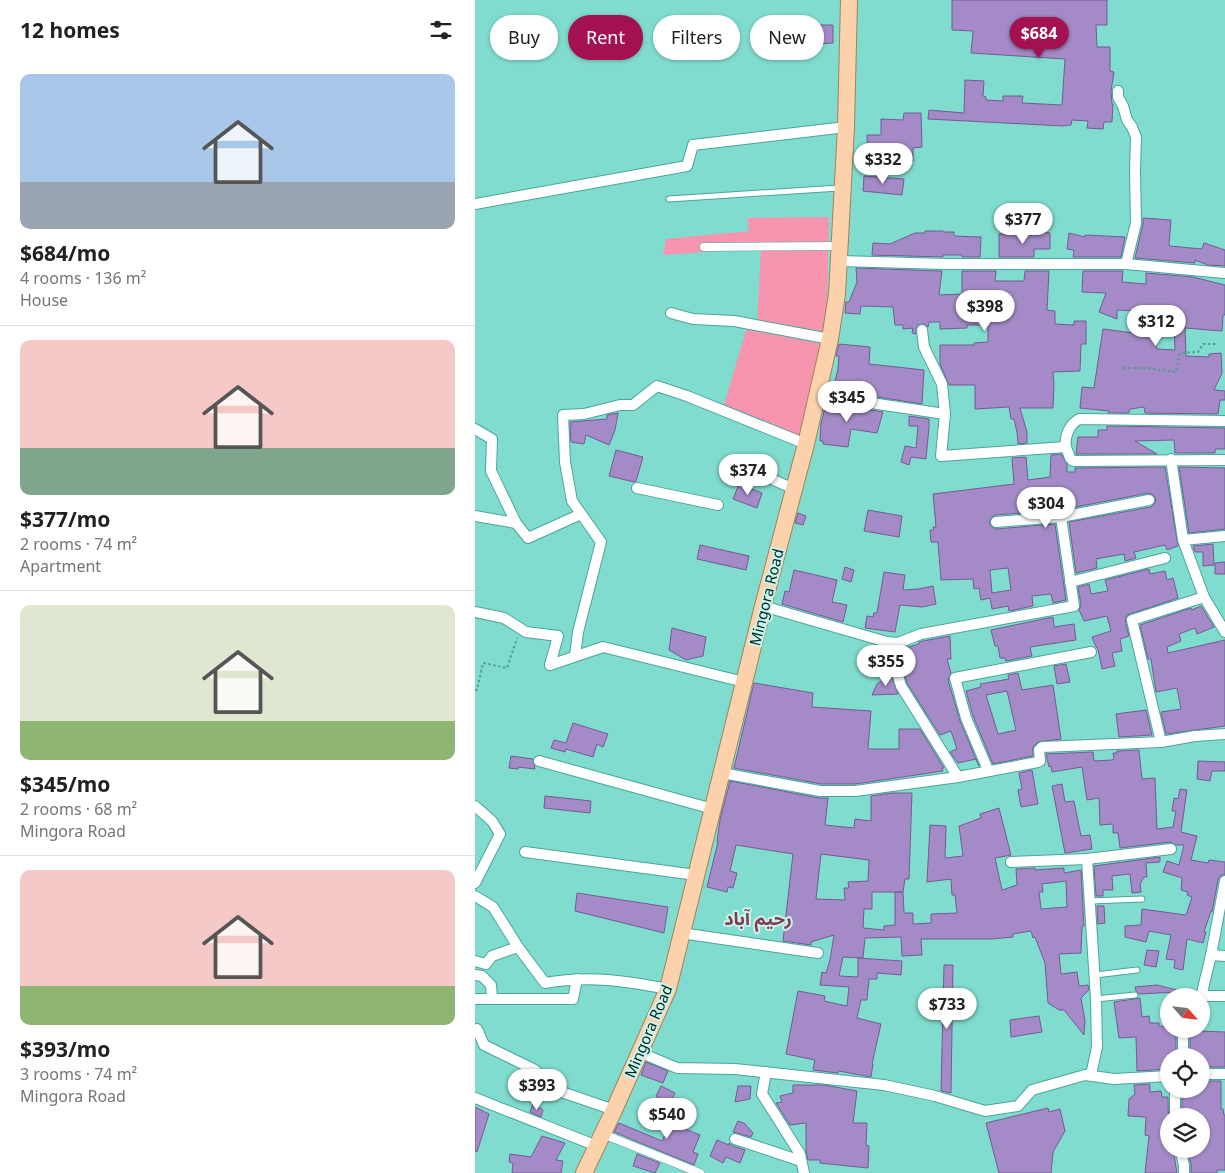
<!DOCTYPE html>
<html lang="en">
<head>
<meta charset="utf-8">
<style>
  body { margin:0; font-family:"Noto Sans","Noto Sans Arabic",sans-serif; background:#f2f2f2; color:#202124; height:100vh; display:flex; flex-direction:column; font-size:19px; white-space:nowrap }
  * { box-sizing:border-box; margin:0 }
  p { font-size:16px; color:#757577 }
  .icon { flex:none; width:28px; height:28px; fill:none; stroke:currentColor; stroke-width:2; stroke-linecap:round; stroke-linejoin:round }
  .map { position:relative; flex:1; overflow:hidden }
  .details { display:flex; flex-direction:column; background:#fff; width:475px }
  .details>* { flex:none }
  .hud { position:absolute; left:15px; top:15px; width:475px; height:45px; display:flex; gap:10px }
  .needle { width:32px; rotate:117deg }
  .controls { position:absolute; left:685px; top:988px; display:grid; gap:10px }
  .controls a { display:grid; place-items:center; width:50px; height:50px; border-radius:50%; background:#fff; box-shadow:0 1px 4px #0004; font-size:25px }
  .price { position:absolute; translate:-50% -42px; padding:0 11px; border-radius:18px; background:#fff; color:#222; font-size:16px; line-height:32px; filter:drop-shadow(0 1px 2px #0008) }
  .price::after { content:''; position:absolute; left:50%; top:30px; width:15px; height:11px; margin-left:-8px; background:inherit; clip-path:polygon(0 0,100% 0,50% 100%) }
  .price.current { background:#a41150; color:#fff }
  ul { padding:0; list-style:none }
  li { display:grid; align-content:center; gap:10px; height:265px; padding:0 20px }
  li+li { border-top:1px solid #e0e0e0 }
  li span { display:grid; place-items:center; height:155px; border-radius:10px; color:#555 }
  li>.icon { margin-inline-start:auto }
  span .icon { width:90px; height:90px; fill:#fffc; stroke-width:1 }
  li b { font-size:21px }
  h2 { display:flex; justify-content:space-between; align-items:center; height:60px; padding:0 20px; font-size:21px }
  .tag { padding:0 18px; border-radius:22px; background:#fff; box-shadow:0 1px 4px #0004; font-size:18px; line-height:45px }
  .tag.current { background:#a41150; color:#fff }
  main { display:flex; flex:1; min-height:0 }
  .map>svg:first-child { display:block }
  .green { fill:#f795af }
  .building { fill:#a48bc7; stroke:#735b93; fill-rule:evenodd }
  .lines { fill:none; stroke-linecap:round; stroke-linejoin:round }
  .service-casing { stroke:#49a69a; stroke-width:7 }
  .pedestrian-casing { stroke:#49a69a; stroke-width:9 }
  .minor-casing { stroke:#49a69a; stroke-width:12 }
  .primary-casing { stroke:#a38156; stroke-width:18 }
  .path { stroke:#549b91; stroke-width:2; stroke-dasharray:2.5 2.5; stroke-linecap:butt }
  .service { stroke:#fff; stroke-width:5 }
  .pedestrian { stroke:#fff; stroke-width:8 }
  .minor { stroke:#fff; stroke-width:10 }
  .primary { stroke:#fbd2ac; stroke-width:16 }
  .labels { text-anchor:middle; dominant-baseline:central; stroke-width:4; stroke-linejoin:round; paint-order:stroke }
  .street-label { font-size:15px; fill:#04231f; stroke:#c9f4ec }
  .quarter-label { font-size:18px; font-weight:bold; fill:#823b50; stroke:#c9f4ec }
</style>
</head>
<body>
<main>
<section class="details">
<h2>12 homes<svg class="icon" aria-label="filters" viewBox="0 0 24 24"><path d="M4 7h16M4 17h16"/><circle cx="9" cy="7" r="2"/><circle cx="15" cy="17" r="2"/></svg></h2>
<ul>
<li><span style="background:linear-gradient(#a9c7e8 70%,#9aa5b1 0)"><svg class="icon" aria-label="home" viewBox="0 0 24 24"><path d="M3 11l9-7 9 7M6 9v11h12V9"/></svg></span><div><b>$684/mo</b><p>4 rooms · 136 m²</p><p>House</p></div></li>
<li><span style="background:linear-gradient(#f6c9c9 70%,#7fa58c 0)"><svg class="icon" aria-label="home" viewBox="0 0 24 24"><path d="M3 11l9-7 9 7M6 9v11h12V9"/></svg></span><div><b>$377/mo</b><p>2 rooms · 74 m²</p><p>Apartment</p></div></li>
<li><span style="background:linear-gradient(#dfe7d0 75%,#8fb573 0)"><svg class="icon" aria-label="home" viewBox="0 0 24 24"><path d="M3 11l9-7 9 7M6 9v11h12V9"/></svg></span><div><b>$345/mo</b><p>2 rooms · 68 m²</p><p>Mingora Road</p></div></li>
<li><span style="background:linear-gradient(#f6c9c9 75%,#8fb573 0)"><svg class="icon" aria-label="home" viewBox="0 0 24 24"><path d="M3 11l9-7 9 7M6 9v11h12V9"/></svg></span><div><b>$393/mo</b><p>3 rooms · 74 m²</p><p>Mingora Road</p></div></li>
</ul>
</section>
<div class="map">
<svg width="750" height="1173" viewBox="0 0 750 1173">
  <rect width="100%" height="100%" fill="#80dcce"/>
  <path class="green" d="M354,217L352,304L331,444L248,408L271,330L282,327L286,248L188,255L191,239L274,231L272,218Z"/>
  <g class="building">
    <path d="M477,0H632V25H621L622,47H635V71L639,72L636,91L637,104H638L637,122H629L628,129L612,128L613,121L597,120L596,125L588,126L453,119L454,110L489,113L490,80L509,81L508,96L511,97V100L528,101V96H548L547,103L587,105L590,59L496,53L498,31L477,30Z"/>
    <path d="M342,25H358V43L342,44Z"/>
    <path d="M429,113H446L447,147L438,148V161H393L392,135H406V119L428,120Z"/>
    <path d="M389,176L429,179L427,195L388,191Z"/>
    <path d="M668,218L696,220L694,245L695,246L727,249L729,243L750,250V266L733,265L720,260V263L660,258L668,224Z"/>
    <path d="M450,231H468V232H479V236L506,237L505,257H487V255H468V257L397,255L398,243L415,244L440,233H450Z"/>
    <path d="M565,232L575,233V249H559V257H524V234L565,235Z"/>
    <path d="M594,233L610,237V235L650,237L646,257H598L599,250L592,249Z"/>
    <path d="M381,268L467,271L464,295L487,294V271H521L520,281H549L550,271H574L572,310L580,311V324L599,325V321H611V344H606L605,371L578,372L579,384L578,408H545L552,432V443L543,444L542,432L539,419H536L534,407L500,409V385H474L465,364V345H499V343L513,342V325H492V328L465,329V322H454L453,327L449,324L443,325L441,328V334L437,333L438,328L428,329V325H420L418,307L386,306L385,314L370,313L371,302H374L382,282Z"/>
    <path d="M608,271H648L647,282L671,284V273L718,277L750,285V315H748L747,331L710,328L711,356L734,357V354L746,353L747,373L739,390L750,391V400H745L743,414L670,413L669,407L655,409L654,413H633L634,411L605,408L607,387L619,388L628,329L681,336V347L682,349L700,350L699,326L684,329L681,312L642,310V319L624,312L631,293L607,292Z"/>
    <path d="M364,344L395,347L394,364L449,370L447,404L358,390L363,369L364,356H361Z"/>
    <path d="M351,403L408,412L402,433L376,429L373,447L348,444V441H345L346,424Z"/>
    <path d="M143,413L140,430L134,445L111,435L109,444L96,442L95,422L132,419V415Z"/>
    <path d="M434,416L454,419V427L451,459L436,457L434,465L426,462L430,446L441,448L443,426H434Z"/>
    <path d="M632,426L750,428V449H740V453H700L699,440L660,441L682,454H601L603,437H623V430H632Z"/>
    <path d="M141,450L168,457L161,481L159,482L134,476Z"/>
    <path d="M586,454L592,464V472H600V468L690,467L703,546L692,550L690,545L659,552L661,558L650,561L649,554L621,559L622,568L601,573L594,522L676,507L680,503L681,498L677,494L673,493L585,510L520,515L515,519V525L521,529L580,524L591,600L578,603L576,594L557,596L558,606L534,611L533,606L517,609L515,598L506,600L504,588L499,589L498,579L466,580L463,542H456L455,530H459L458,527H461L458,494L539,484L537,458L551,457L553,480L575,477L576,455ZM533,568L536,590L517,593L515,570Z"/>
    <path d="M704,467L750,468V529L714,533Z"/>
    <path d="M264,484L287,493L282,508L258,499Z"/>
    <path d="M393,510L427,516L424,537L389,531Z"/>
    <path d="M323,513L331,516L328,525L320,523Z"/>
    <path d="M738,544L739,565L728,566V552H720L718,546Z"/>
    <path d="M225,545L274,556L271,570L222,559Z"/>
    <path d="M750,562V574H740V563Z"/>
    <path d="M370,567L379,570L376,582L367,579Z"/>
    <path d="M674,569L675,574L690,571L692,580L698,578L703,598L652,615L650,621L654,636L645,639L647,651L637,653L640,666L627,669L623,649L621,647L617,637L636,631L632,616L609,621L604,610L606,605L603,587L614,584L616,594L633,591L630,580Z"/>
    <path d="M319,570L362,580L357,602L372,605L368,622L307,604L310,591L314,592Z"/>
    <path d="M409,572L430,575L428,590L443,589L458,586L461,604L447,607L425,605L420,632L390,628L392,616L398,617L399,613H402Z"/>
    <path d="M726,606L739,627L722,634L720,628L704,634L706,641L692,647L693,653L750,640V726L691,734L686,712L706,709L702,688L681,692L676,659H673L665,625L716,608L717,610Z"/>
    <path d="M578,617L579,627L599,624L601,640L555,647L557,656L531,661L530,658H525L523,646H520L516,630Z"/>
    <path d="M197,628L231,637L228,656L211,660L194,650Z"/>
    <path d="M475,636L476,659H472L476,673L473,680L485,721L504,766L501,759L483,763L475,752L482,749L476,731L465,735L432,683L428,668L430,648L444,644V642L448,641Z"/>
    <path d="M591,664L595,682L582,684L579,666Z"/>
    <path d="M543,673L547,690L578,685L586,739L563,742L558,747V756L518,764L498,716L491,691L506,687L505,684L534,679L533,675ZM532,691L541,730L523,734L511,695Z"/>
    <path d="M416,675L423,694L397,695L402,684Z"/>
    <path d="M279,683L338,693L337,707L396,711L393,749H424V729H445L469,768H467L468,771L380,784H346L259,768Z"/>
    <path d="M671,710L677,735L644,737L641,714Z"/>
    <path d="M98,723L133,734L128,747L122,744L118,757L91,749L90,752L76,748L79,740L91,743Z"/>
    <path d="M664,750L667,779L680,778L682,829L698,827L701,811H697L699,798L703,799L705,789L712,790L706,832L722,836L716,860L733,863L734,860L750,862V874L745,876L743,880L737,912L736,911L729,932H731L728,943L712,939L708,970L699,968L700,960L691,959L696,935L674,931L671,942L650,937V926L666,925L667,909L711,915L717,897L712,895L713,892L706,890L707,878L688,872L692,861L704,865L709,845H701L695,842L645,848L643,833H638V824L625,825L624,798L612,800L607,767L577,772L576,766L574,767L571,754L618,752L619,761L637,760L639,758L638,753H642V751Z"/>
    <path d="M36,756L58,759L60,769L43,767V769L34,768Z"/>
    <path d="M723,761L750,762V771H737L735,781L722,779Z"/>
    <path d="M557,770L563,804L546,807L543,790L547,789L544,773Z"/>
    <path d="M255,781L344,798H353L350,825L379,828L380,819L396,821V796L417,793H437L434,879H430L428,892H397V909H389L388,928L409,930V926L420,925V892H428L429,913H438V924L456,923V914L482,913L480,895H477L476,879L452,882L455,825L471,826L470,858L488,856L484,826L506,818L505,814L524,808L536,855L520,858L527,890L542,885L541,869L560,868V870L589,868V873L606,870L609,926L607,927L606,953L584,954L586,974L602,972L604,986L613,985L614,990L606,998L610,1020L609,1035L589,1010H584L573,1003L570,963L560,937L558,938L556,931L538,934V937L517,939H446L447,955L427,956L426,937L390,938L388,958L368,957L364,976L383,977V958L427,961L426,975L402,973V979H394L392,1000H386L382,1018L406,1024L397,1064H398L396,1077L364,1071L363,1073L338,1070L340,1060L311,1054L323,991L350,996L349,1001L372,1006L374,987L345,985L347,972L351,973L355,960L359,935L336,942V945L308,941L318,854L261,845L255,871L262,873L258,888L253,887L252,892L232,887L243,842H242L245,820ZM346,854L394,860L393,881L373,882L374,888H369L370,900L341,899ZM591,881L592,907L566,909L564,892H568L567,884Z"/>
    <path d="M587,784L590,802L599,801L606,836L615,835L617,849L590,853L577,786Z"/>
    <path d="M70,796L116,801L115,813L69,808Z"/>
    <path d="M685,857V862L671,863L672,877H669L665,884L666,892L657,893L655,874L637,876L638,890H628V896H621L619,866Z"/>
    <path d="M102,893L193,907L189,933L100,911Z"/>
    <path d="M622,906H629L630,923L623,924Z"/>
    <path d="M672,950L684,951L681,967L669,965Z"/>
    <path d="M469,965H478L476,1093L466,1091Z"/>
    <path d="M682,985L702,990V992L664,994L661,991L660,987Z"/>
    <path d="M665,998L667,1017L674,1016L675,1023H684V1026L701,1029V1056H694V1069L662,1071L661,1037L644,1038L639,1002Z"/>
    <path d="M564,1016L567,1032L536,1037L535,1020Z"/>
    <path d="M715,1029H721V1031L750,1032V1067H726V1056H715Z"/>
    <path d="M171,1062L193,1071L188,1083L166,1075Z"/>
    <path d="M726,1081H746V1109H748L749,1115H750V1170H742V1173H716V1164L712,1149H726V1116H707V1096L712,1095V1092L722,1091V1089H726Z"/>
    <path d="M675,1084V1092L686,1091L687,1097H693L694,1149H698L702,1173H670L674,1136L670,1135L671,1117L653,1116L654,1099L660,1094L659,1085Z"/>
    <path d="M318,1085H349L382,1091L378,1123H392L391,1145L394,1146L393,1168L345,1163V1160H333L331,1151V1123L315,1125L301,1103L307,1102L305,1096L318,1093Z"/>
    <path d="M186,1086L200,1093L194,1105L181,1096Z"/>
    <path d="M263,1086H276L275,1099L260,1102Z"/>
    <path d="M58,1104L68,1110L66,1117L55,1112Z"/>
    <path d="M0,1107L14,1114L2,1152L0,1151Z"/>
    <path d="M573,1108L574,1112L585,1109L590,1131L578,1152L576,1173H524L511,1123Z"/>
    <path d="M199,1115L208,1118L205,1127L225,1135L218,1152L223,1154L219,1165L139,1132L144,1123L187,1141Z"/>
    <path d="M263,1121L269,1123L278,1133L276,1137L258,1132Z"/>
    <path d="M67,1136L90,1143L81,1160L88,1161L86,1173H37L38,1163L34,1162L35,1154L56,1157Z"/>
    <path d="M242,1140L254,1145V1143L258,1146L270,1150L265,1163L251,1157L248,1163L235,1156Z"/>
    <path d="M162,1154L185,1163L180,1173L158,1166Z"/>
  </g>
  <g class="lines">
    <defs>
      <g id="service">
        <path d="M194,199L364,188"/>
        <path d="M615,901L667,899"/>
        <path d="M620,975L662,970"/>
        <path d="M621,999L660,995"/>
      </g>
      <g id="pedestrian">
        <path d="M229,247L364,246"/>
        <path d="M128,1134L225,1173"/>
      </g>
      <g id="minor">
        <path d="M643,91V97L648,106L652,120L657,127L661,137L660,170L661,223L651,264"/>
        <path d="M0,204L212,166L218,145L371,127"/>
        <path d="M364,261L472,264H651L750,273"/>
        <path d="M196,313L218,319L259,321L355,339"/>
        <path d="M447,330L449,347L467,384L470,414"/>
        <path d="M342,395L470,414L466,456L591,447"/>
        <path d="M750,421L604,419C595,424 589,436 591,447C592,451 594,454 595,458L598,461L750,460"/>
        <path d="M0,429L17,439L16,471L41,523L53,538L106,514"/>
        <path d="M696,459L708,540"/>
        <path d="M276,470L319,489"/>
        <path d="M162,488L243,505"/>
        <path d="M0,516L41,523"/>
        <path d="M521,522L586,517L674,500"/>
        <path d="M750,536L708,540L729,597L750,632"/>
        <path d="M595,582L690,558"/>
        <path d="M288,606L412,642L423,643L446,634L599,606L586,517"/>
        <path d="M0,612L29,618L51,632L83,636L75,665"/>
        <path d="M423,643L421,669L426,686L483,777"/>
        <path d="M100,656L103,632L126,542L97,501L90,462L88,415L109,414L145,405H158L182,386L212,396L331,444"/>
        <path d="M75,665L128,647L269,682"/>
        <path d="M686,742L657,620L729,597"/>
        <path d="M64,761L238,809"/>
        <path d="M513,770L491,718L480,678L616,652"/>
        <path d="M247,773L345,791H380L483,777L563,762L565,761L564,750L567,747L686,742L720,736L750,734"/>
        <path d="M0,806L17,821L25,834L0,883"/>
        <path d="M50,852L221,875"/>
        <path d="M612,859L621,999L622,1047L616,1075"/>
        <path d="M536,862L612,859L696,849"/>
        <path d="M0,896L18,907L43,947L70,983C114,975 151,981 193,989"/>
        <path d="M206,933L343,953"/>
        <path d="M736,955L750,956"/>
        <path d="M0,961L11,964L17,956L43,947"/>
        <path d="M0,975L7,976L16,985L17,998"/>
        <path d="M727,996H750"/>
        <path d="M726,997L736,955L750,881"/>
        <path d="M0,999H98L102,979"/>
        <path d="M708,1029V1056"/>
        <path d="M0,1030L2,1029L9,1045L60,1070L78,1089L139,1110"/>
        <path d="M164,1052L202,1068L260,1069L409,1085L460,1096L510,1111L543,1106L557,1090L610,1075L639,1079L694,1076"/>
        <path d="M291,1072L287,1094L325,1154L329,1173"/>
        <path d="M726,1074H750"/>
        <path d="M700,1089V1116"/>
        <path d="M0,1098L122,1146"/>
        <path d="M260,1139L326,1161"/>
        <path d="M705,1149L709,1165V1173"/>
      </g>
      <path id="primary" d="M109,1173L139,1110L193,989L288,606L331,444L355,339L362,294L371,127L374,0"/>
    </defs>
    <use href="#service" class="service-casing"/>
    <use href="#pedestrian" class="pedestrian-casing"/>
    <use href="#minor" class="minor-casing"/>
    <use href="#primary" class="primary-casing"/>
    <g class="path">
      <path d="M648,368H670L701,372L705,353L723,352L728,344H741"/>
      <path d="M0,690H2L8,663L32,668L42,638"/>
    </g>
    <use href="#service" class="service"/>
    <use href="#pedestrian" class="pedestrian"/>
    <use href="#minor" class="minor"/>
    <use href="#primary" class="primary"/>
  </g>
  <g class="labels">
    <g class="street-label">
      <text transform="translate(291 597) rotate(-76)">Mingora Road</text>
      <text transform="translate(173 1031) rotate(-67)">Mingora Road</text>
    </g>
    <g class="quarter-label">
      <text x="283" y="918">رحیم آباد</text>
    </g>
  </g>
</svg>
<div class="controls">
<a><svg class="needle" viewBox="-14 -14 28 28"><path d="M0-13l5 13h-10z" fill="#e53935"/><path d="M0 13l5-13h-10z" fill="#757577"/></svg></a>
<a><svg class="icon" aria-label="locate" viewBox="0 0 24 24"><circle cx="12" cy="12" r="6"/><path d="M12 2v4M12 18v4M2 12h4M18 12h4"/></svg></a>
<a><svg class="icon" aria-label="layers" viewBox="0 0 24 24"><path d="M12 4l9 5-9 5-9-5zM3 14l9 5 9-5"/></svg></a>
</div>
<b class="price current" style="left:564px;top:59px">$684</b>
<b class="price" style="left:408px;top:185px">$332</b>
<b class="price" style="left:548px;top:245px">$377</b>
<b class="price" style="left:510px;top:332px">$398</b>
<b class="price" style="left:681px;top:347px">$312</b>
<b class="price" style="left:372px;top:423px">$345</b>
<b class="price" style="left:273px;top:496px">$374</b>
<b class="price" style="left:571px;top:529px">$304</b>
<b class="price" style="left:411px;top:687px">$355</b>
<b class="price" style="left:472px;top:1030px">$733</b>
<b class="price" style="left:62px;top:1111px">$393</b>
<b class="price" style="left:192px;top:1140px">$540</b>
<div class="hud">
<a class="tag">Buy</a>
<a class="tag current">Rent</a>
<a class="tag">Filters</a>
<a class="tag">New</a>
</div>
</div>
</main>
</body>
</html>
